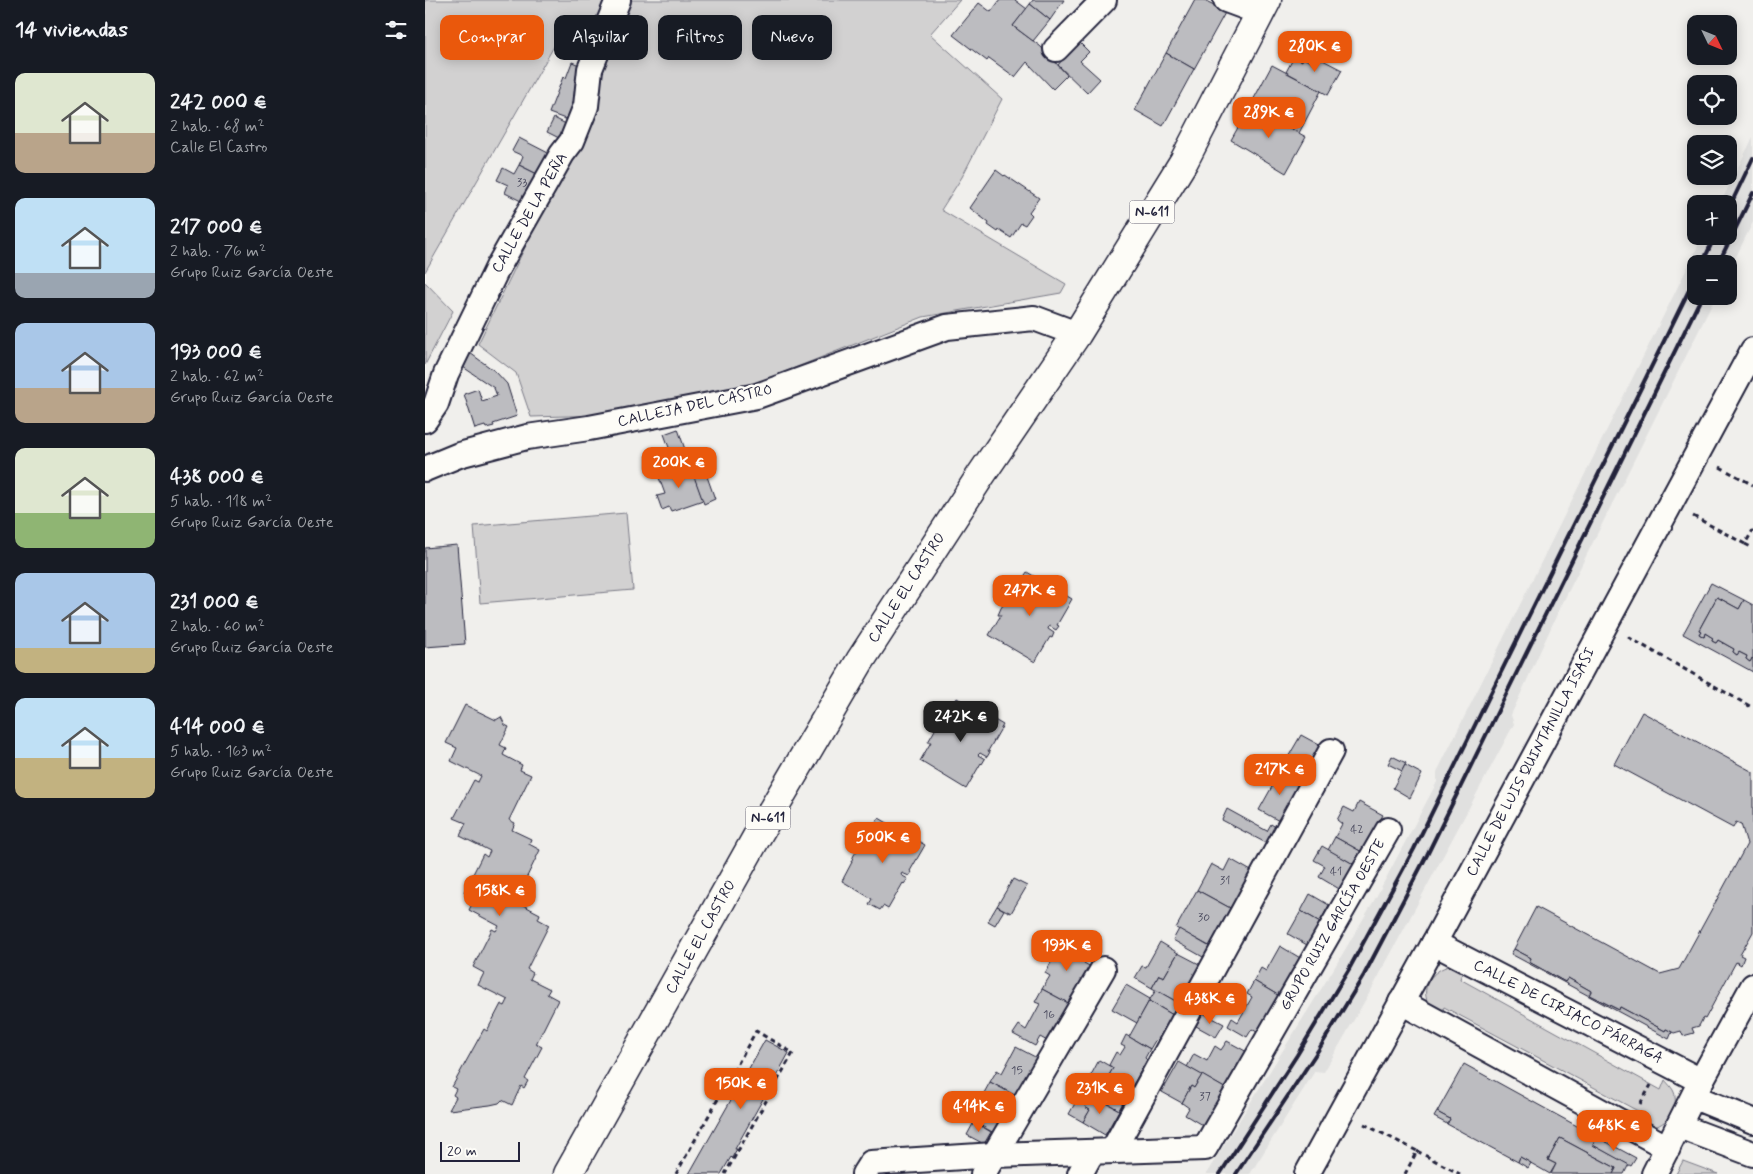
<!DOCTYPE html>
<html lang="es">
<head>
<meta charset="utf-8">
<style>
  body { margin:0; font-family:Mynerve,sans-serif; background:#242831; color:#f1f3f6; height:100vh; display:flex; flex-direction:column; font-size:19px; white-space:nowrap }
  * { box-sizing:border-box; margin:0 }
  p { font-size:16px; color:#9ea1a6 }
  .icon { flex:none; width:28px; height:28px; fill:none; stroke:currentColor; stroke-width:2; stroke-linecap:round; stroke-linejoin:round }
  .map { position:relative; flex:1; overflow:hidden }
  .sheet { display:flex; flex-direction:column; background:#171b24; width:425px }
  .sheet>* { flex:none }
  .top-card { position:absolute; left:15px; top:15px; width:475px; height:45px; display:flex; gap:10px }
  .needle { width:32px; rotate:133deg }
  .buttons { position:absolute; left:1262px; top:15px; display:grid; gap:10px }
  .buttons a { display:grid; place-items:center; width:50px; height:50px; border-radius:10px; background:#171b24; box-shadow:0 2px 12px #0003; font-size:25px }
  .scale { position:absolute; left:15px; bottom:12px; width:80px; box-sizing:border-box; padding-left:5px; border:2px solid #22223b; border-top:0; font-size:14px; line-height:18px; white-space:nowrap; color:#22223b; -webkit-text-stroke:4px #fdfcf7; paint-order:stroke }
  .price { position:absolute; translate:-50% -42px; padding:0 11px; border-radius:10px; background:#ea580c; color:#fff; font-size:16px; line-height:32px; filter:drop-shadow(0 1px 2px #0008) }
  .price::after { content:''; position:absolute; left:50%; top:30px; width:15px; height:11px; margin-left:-8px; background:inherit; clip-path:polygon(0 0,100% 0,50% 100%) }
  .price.on { background:#222; color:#fff }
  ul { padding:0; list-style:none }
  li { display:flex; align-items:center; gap:15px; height:125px; padding:0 15px }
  li span { display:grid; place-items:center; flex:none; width:140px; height:100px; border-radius:10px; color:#555 }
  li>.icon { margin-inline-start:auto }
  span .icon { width:60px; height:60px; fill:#fffc; stroke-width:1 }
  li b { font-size:21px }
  h2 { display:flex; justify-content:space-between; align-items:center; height:60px; padding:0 15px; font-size:21px }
  .pill { padding:0 18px; border-radius:10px; background:#171b24; box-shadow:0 2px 12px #0003; font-size:18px; line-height:45px }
  .pill.on { background:#ea580c; color:#fff }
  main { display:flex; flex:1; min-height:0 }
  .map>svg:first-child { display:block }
  .built { fill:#e0e0df }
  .green { fill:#d2d1d1; stroke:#7a7a86 }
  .building { fill:#bcbcc0; stroke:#22223b }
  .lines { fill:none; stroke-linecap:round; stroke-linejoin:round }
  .minor-casing { stroke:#22223b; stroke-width:28 }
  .trunk-casing { stroke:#22223b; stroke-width:31 }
  .path { stroke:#22223b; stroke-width:3; stroke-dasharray:5 4; stroke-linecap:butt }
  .minor { stroke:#fdfcf7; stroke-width:24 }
  .trunk { stroke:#fdfcf7; stroke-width:28 }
  .rail { stroke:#22223b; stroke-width:4 }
  .labels { text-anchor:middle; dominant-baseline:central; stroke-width:5; stroke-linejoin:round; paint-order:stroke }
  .number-label { font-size:12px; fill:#48485c }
  .shield { fill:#fdfcf7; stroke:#646373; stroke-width:1 }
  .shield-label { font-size:14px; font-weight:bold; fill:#22223b }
  .street-label { font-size:15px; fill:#22223b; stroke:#fdfcf7 }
</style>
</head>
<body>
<main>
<section class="sheet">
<h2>14 viviendas<svg class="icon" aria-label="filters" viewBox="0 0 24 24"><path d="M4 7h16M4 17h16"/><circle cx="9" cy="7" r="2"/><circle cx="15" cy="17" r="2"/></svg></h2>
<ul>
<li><span style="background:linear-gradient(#dfe7d0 60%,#b9a48a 0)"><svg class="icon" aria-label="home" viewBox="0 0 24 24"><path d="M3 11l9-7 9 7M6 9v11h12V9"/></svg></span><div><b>242 000 €</b><p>2 hab. · 68 m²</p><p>Calle El Castro</p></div></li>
<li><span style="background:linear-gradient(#bfe0f5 75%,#9aa5b1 0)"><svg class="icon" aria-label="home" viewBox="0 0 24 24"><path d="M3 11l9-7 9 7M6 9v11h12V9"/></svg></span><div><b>217 000 €</b><p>2 hab. · 76 m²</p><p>Grupo Ruiz García Oeste</p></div></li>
<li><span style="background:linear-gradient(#a9c7e8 65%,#b9a48a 0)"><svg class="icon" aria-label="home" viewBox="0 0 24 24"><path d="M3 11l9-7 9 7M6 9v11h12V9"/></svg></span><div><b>193 000 €</b><p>2 hab. · 62 m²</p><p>Grupo Ruiz García Oeste</p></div></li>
<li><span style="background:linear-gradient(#dfe7d0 65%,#8fb573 0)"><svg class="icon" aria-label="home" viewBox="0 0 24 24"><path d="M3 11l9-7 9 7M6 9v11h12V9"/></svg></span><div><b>438 000 €</b><p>5 hab. · 118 m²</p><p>Grupo Ruiz García Oeste</p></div></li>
<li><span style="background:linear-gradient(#a9c7e8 75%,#c2b280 0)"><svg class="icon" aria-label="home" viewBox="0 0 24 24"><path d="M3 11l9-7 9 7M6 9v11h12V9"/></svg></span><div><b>231 000 €</b><p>2 hab. · 60 m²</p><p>Grupo Ruiz García Oeste</p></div></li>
<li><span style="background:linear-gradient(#bfe0f5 60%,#c2b280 0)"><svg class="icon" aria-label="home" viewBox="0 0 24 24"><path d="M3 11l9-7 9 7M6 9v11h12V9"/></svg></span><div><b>414 000 €</b><p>5 hab. · 163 m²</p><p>Grupo Ruiz García Oeste</p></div></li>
</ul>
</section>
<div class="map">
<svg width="1328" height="1174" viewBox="0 0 1328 1174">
  <rect width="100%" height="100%" fill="#f0efec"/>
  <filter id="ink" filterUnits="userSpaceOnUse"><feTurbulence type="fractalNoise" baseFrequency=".02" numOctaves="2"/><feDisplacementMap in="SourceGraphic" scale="10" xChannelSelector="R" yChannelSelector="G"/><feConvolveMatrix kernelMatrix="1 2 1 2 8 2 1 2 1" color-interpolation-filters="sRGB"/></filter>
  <g filter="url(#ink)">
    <path class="built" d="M1328,137V222L1304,271V264H1271V296H1291L1134,610L1086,715L1089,724L949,985L899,1072L890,1071L825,1174H781L908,970L950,899L1012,782V772L1278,236H1304V204H1295Z"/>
    <g class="green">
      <path d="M0,0H181L163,39L132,41L0,272Z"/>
      <path d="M199,0H535L505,34L577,99L537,177L516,210L641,284L636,293L498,317L329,384L179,415L106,417L91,373L53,344L123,200L173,109L176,71Z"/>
      <path d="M0,282L28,311L0,365Z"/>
      <path d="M201,513L208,590L55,603L49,526Z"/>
      <path d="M1024,966H1031L1038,970L1035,979L1236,1090L1240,1080C1244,1085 1250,1090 1250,1097C1252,1108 1243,1122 1232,1126C1229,1127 1224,1126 1220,1125L1224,1117L1019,1007L1015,1015C1011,1012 1005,1008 1003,1003C995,986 1008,970 1024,966Z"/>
      <path d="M1258,1161L1293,1174H1251Z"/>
    </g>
    <g class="building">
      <path d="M575,0H590L602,9L588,26L615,46L642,75L628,89L602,62L590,77L564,58L562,61L528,35L554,3L566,12Z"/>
      <path d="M608,0H639L625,20L605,4Z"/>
      <path d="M770,0H779L801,11L769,69L741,53Z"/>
      <path d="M605,4L625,20L608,41L588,26Z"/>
      <path d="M653,41L664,52L655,61L675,79L662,93L633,65Z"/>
      <path d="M741,53L769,69L738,126L710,110Z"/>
      <path d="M869,57L877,61L878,58L888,63L892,57L917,70L903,95L861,72Z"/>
      <path d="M147,62L157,66L154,91L143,120L124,113L138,77L141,78Z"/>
      <path d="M847,65L896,91L874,133L825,106Z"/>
      <path d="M825,106L881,137L861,173L806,140Z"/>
      <path d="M129,118L145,126L138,140L122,132Z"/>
      <path d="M94,138L129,156L118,177L94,165L98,156L87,151Z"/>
      <path d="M94,165L118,177L104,205L80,193L83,185L72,180L78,168L89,174Z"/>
      <path d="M571,170L579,176L580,175L614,198L604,212L607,215L600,225L596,223L586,238L574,230L573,232L563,225L564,223L545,208Z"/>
      <path d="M45,353L71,372L82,384L92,416L68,424L69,426L61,428L60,426L50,429L39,394L53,389L57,401L72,396L69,388L38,367Z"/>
      <path d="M253,429L265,464L247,471L244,463L249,461L239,434Z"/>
      <path d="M265,464L278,500L246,511L244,507L237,510L232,496L240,494L233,475Z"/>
      <path d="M279,468L290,499L279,504L267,471Z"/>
      <path d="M32,545L40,644L0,647V548Z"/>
      <path d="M602,572L647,599L632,625L634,626L631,630L624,626L623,629L629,633L627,638L625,637L610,662L564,635L576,615H573L576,608L589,589H591L590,591Z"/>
      <path d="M1286,583L1319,600L1314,609L1292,597L1274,630L1276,631L1274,634L1279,637L1280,633L1288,638L1287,641L1291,643L1293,640L1309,649L1308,652L1312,655L1314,652L1322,656L1321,659L1325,662L1327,658L1328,659V672L1258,634Z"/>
      <path d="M1292,597L1314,609L1319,600L1328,605V659L1327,658L1325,662L1321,659L1322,656L1314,652L1312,655L1308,652L1309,649L1293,640L1291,643L1287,641L1288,638L1280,633L1279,637L1274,634L1276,631L1274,630Z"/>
      <path d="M532,698L578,725L563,751L565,752L562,757L555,753L553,755L560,759L557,764L556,763L541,789L495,761L506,742H503L515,721L520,715L521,717Z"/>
      <path d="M40,705L71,720L76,717L80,725L84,727L75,745L81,748L78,755L97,765L95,770L106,775L84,820L90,823L87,830L106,839L104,844L115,850L93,895L99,898L96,904L115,914L113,919L124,925L102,969L108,973L105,979L125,989L122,994L133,1000L111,1044L117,1047L100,1079L103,1081L99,1088L96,1086L87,1105L77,1100L74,1103L65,1105L24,1110L31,1097L28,1095L31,1089L27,1087L59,1029L62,1031L76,1004L80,1006L83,1000L53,985L59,973L48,967L67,929L71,931L74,926L44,910L50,898L39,892L58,854L62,857L65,851L35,836L41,823L29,818L49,780L53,782L56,776L26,761L32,748L21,743Z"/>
      <path d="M1217,712L1328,772V932L1315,955L1319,957L1316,965L1311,962L1280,1019L1278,1018L1274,1026L1267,1028L1269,1033L1258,1036L1256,1031L1249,1033L1241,1029L1240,1031L1195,1007L1194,1010L1164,995L1166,991L1143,978L1140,982L1104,962L1106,958L1089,949L1111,907L1235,974L1254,969L1308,870L1322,844L1316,824L1311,822L1308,828L1189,764Z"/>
      <path d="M876,735L898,747L877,785L850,769L857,756L862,759Z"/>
      <path d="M967,756L981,763L977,771L963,764Z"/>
      <path d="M980,765L997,774L985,798L968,788Z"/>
      <path d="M850,769L877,785L856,822L834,810L848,785L842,782Z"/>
      <path d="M934,802L958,815L937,852L910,837L917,824L912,820L919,807L929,812Z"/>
      <path d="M802,809L842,831L846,824L852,828L843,844L797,820Z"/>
      <path d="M454,818L500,845L485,871L487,872L484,876L477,873L476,875L483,879L479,884L478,883L463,909L458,906L455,910L444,904L447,899L417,881L427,862H426L429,855Z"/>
      <path d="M910,837L937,852L930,865L903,850Z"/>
      <path d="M897,846L930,865L916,890L894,877L900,866L889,860Z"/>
      <path d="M805,859L828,872L807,909L772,890L786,864L799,871Z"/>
      <path d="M588,879L602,886L586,913L572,906Z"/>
      <path d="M772,890L807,909L786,947L751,928Z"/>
      <path d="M885,894L904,905L895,922L876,911Z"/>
      <path d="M572,906L579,910L570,925L563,921Z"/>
      <path d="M876,911L895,922L882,945L863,934Z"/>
      <path d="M754,929L785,947L778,957L748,940Z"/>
      <path d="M639,939L664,953L659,963L666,967L645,1004L617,989L625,976L620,973L628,959L632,962L638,951L634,949Z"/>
      <path d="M735,942L753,953L739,977L734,975L727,988L710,978L717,966L721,967Z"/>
      <path d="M855,946L877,959L856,997L829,981L836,968L841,971Z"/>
      <path d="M1089,949L1106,958L1104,962L1140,982L1143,978L1166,991L1164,995L1194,1010L1195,1007L1240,1031L1241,1029L1247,1032L1244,1039L1086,954Z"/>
      <path d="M753,953L776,965L754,1003L727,988L734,975L739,977Z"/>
      <path d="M829,981L856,997L835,1034L827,1029L822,1037L803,1026L807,1018L813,1022L827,997L822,994Z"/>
      <path d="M701,985L725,999L712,1023L687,1009Z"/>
      <path d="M617,989L645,1004L624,1042L615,1037L610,1046L588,1034L594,1025L601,1030L615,1004L610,1002Z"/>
      <path d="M731,990L754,1003L748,1015L724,1001Z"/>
      <path d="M724,1001L748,1015L733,1040L731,1039L725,1049L704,1037Z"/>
      <path d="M778,1013L799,1024L791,1037L771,1026Z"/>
      <path d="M701,1035L725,1049L720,1058L722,1060L701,1097L679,1084L688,1068L684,1065L691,1052L695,1055L700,1047L696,1045Z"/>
      <path d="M340,1040L364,1053L348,1082L349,1083L345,1091L343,1090L310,1149H312L309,1154L307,1158L306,1157L296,1174H264Z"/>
      <path d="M802,1041L824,1053L803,1090L762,1067L769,1054L782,1061L790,1046L796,1050Z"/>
      <path d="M591,1047L614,1059L593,1097L565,1082L572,1070L577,1073Z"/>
      <path d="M674,1060L688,1068L679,1084L665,1077Z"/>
      <path d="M754,1062L777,1075L769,1088L766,1086L757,1103L737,1092Z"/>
      <path d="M1039,1064L1172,1137L1168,1145L1204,1164L1199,1174H1188L1191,1168L1135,1138L1123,1160L1131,1164L1125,1174L1095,1157L1093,1162L1022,1124L1025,1119L1012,1112Z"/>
      <path d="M777,1075L803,1090L782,1128L760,1115L764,1108L757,1103L766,1086L769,1088Z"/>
      <path d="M665,1077L679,1084L672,1097L667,1095L660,1107L665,1110L658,1122L644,1114Z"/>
      <path d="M565,1082L593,1097L571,1134L549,1122L563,1096L559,1093Z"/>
      <path d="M679,1084L701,1097L694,1110L672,1097Z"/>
      <path d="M667,1095L694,1110L680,1135L658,1122L665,1110L660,1107Z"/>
      <path d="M1012,1112L1025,1119L1022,1124L1009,1117Z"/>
      <path d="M549,1122L566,1132L559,1144L542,1135Z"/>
      <path d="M1172,1137L1211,1158L1206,1166L1168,1145Z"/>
      <path d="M1135,1138L1191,1168L1188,1174H1126L1131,1164L1123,1160Z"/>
      <path d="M1095,1157L1106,1163L1103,1168L1093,1162Z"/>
    </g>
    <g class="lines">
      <defs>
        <g id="minor">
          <path d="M801,0L836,13"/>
          <path d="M631,49L679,0"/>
          <path d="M0,420L11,404L21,374L73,267L137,154L147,141L161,106L165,69L193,0"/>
          <path d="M0,469L34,455L102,437L164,428L332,396L522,327L609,318L652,334"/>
          <path d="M1009,943L1276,1081"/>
          <path d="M976,1002L1243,1148"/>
          <path d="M1269,1097L1328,1121"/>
          <path d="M1254,1126L1328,1154"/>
          <path d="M688,1150L906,751"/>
          <path d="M439,1174L446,1163L569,1155L780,1148L963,830"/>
          <path d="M558,1174L678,969"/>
          <path d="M655,1174L667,1152"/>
          <path d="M882,1174L1009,943L1328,350"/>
          <path d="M1229,1174L1276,1081L1328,986"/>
        </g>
        <path id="trunk" d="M143,1174L334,833L435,661L556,475L652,334L759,161L842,0"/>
      </defs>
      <use href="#minor" class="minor-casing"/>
      <use href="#trunk" class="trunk-casing"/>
      <g class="path">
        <path d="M1295,467L1328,485"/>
        <path d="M1268,516L1320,544L1328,530"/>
        <path d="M1320,544L1328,548"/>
        <path d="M1203,637L1328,708"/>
        <path d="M1215,1104L1226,1085"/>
        <path d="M939,1124L992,1151L980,1174"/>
        <path d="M992,1151L1035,1174"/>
        <path d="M251,1174L331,1031L368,1053L300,1174"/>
      </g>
      <use href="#minor" class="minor"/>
      <use href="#trunk" class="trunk"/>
      <g class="rail">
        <path d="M1304,208L1328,158"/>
        <path d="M1277,264L1290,236"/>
        <path d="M1293,264L1328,193"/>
        <path d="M795,1174L872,1055L924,969L989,849L1271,276"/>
        <path d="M811,1174L894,1049L939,975L1002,855L1277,296"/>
      </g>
    </g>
  </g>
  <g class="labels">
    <g class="number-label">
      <text x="97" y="183">33</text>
      <text x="932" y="830">42</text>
      <text x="911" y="872">41</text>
      <text x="800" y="881">31</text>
      <text x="779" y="918">30</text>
      <text x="624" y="1015">16</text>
      <text x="592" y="1071">15</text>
      <text x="780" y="1097">37</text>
    </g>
    <g class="shield">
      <rect x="704.5" y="200.5" width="45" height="23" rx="4"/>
      <rect x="320.5" y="806.5" width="45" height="23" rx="4"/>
    </g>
    <g class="shield-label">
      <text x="727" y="212">N-611</text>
      <text x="343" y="818">N-611</text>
    </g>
    <g class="street-label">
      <text transform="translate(105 213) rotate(-60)">CALLE DE LA PEÑA</text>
      <text transform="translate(270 406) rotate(-12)">CALLEJA DEL CASTRO</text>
      <text transform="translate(482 588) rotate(-57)">CALLE EL CASTRO</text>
      <text transform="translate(1106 762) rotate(-62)">CALLE DE LUIS QUINTANILLA ISASI</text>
      <text transform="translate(908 925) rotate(-60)">GRUPO RUIZ GARCÍA OESTE</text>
      <text transform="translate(276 937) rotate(-61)">CALLE EL CASTRO</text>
      <text transform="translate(1143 1012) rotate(27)">CALLE DE CIRIACO PÁRRAGA</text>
    </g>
  </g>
</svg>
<div class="buttons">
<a><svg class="needle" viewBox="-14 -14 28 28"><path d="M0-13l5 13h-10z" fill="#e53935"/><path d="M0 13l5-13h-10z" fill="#9ea1a6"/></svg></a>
<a><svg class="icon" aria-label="locate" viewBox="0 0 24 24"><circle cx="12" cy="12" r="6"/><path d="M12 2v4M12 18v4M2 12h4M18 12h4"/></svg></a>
<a><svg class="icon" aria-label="layers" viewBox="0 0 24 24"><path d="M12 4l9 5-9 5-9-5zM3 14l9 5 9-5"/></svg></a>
<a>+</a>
<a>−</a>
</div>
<div class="scale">20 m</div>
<b class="price" style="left:890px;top:73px">280K €</b>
<b class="price" style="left:844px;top:139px">289K €</b>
<b class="price" style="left:254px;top:489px">200K €</b>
<b class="price" style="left:605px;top:617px">247K €</b>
<b class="price on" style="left:536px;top:743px">242K €</b>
<b class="price" style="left:855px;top:796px">217K €</b>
<b class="price" style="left:458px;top:864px">500K €</b>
<b class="price" style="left:75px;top:917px">158K €</b>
<b class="price" style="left:642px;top:972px">193K €</b>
<b class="price" style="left:785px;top:1025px">438K €</b>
<b class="price" style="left:316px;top:1110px">150K €</b>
<b class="price" style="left:675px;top:1115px">231K €</b>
<b class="price" style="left:554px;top:1133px">414K €</b>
<b class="price" style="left:1189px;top:1152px">648K €</b>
<div class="top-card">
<a class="pill on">Comprar</a>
<a class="pill">Alquilar</a>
<a class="pill">Filtros</a>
<a class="pill">Nuevo</a>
</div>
</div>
</main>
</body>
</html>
